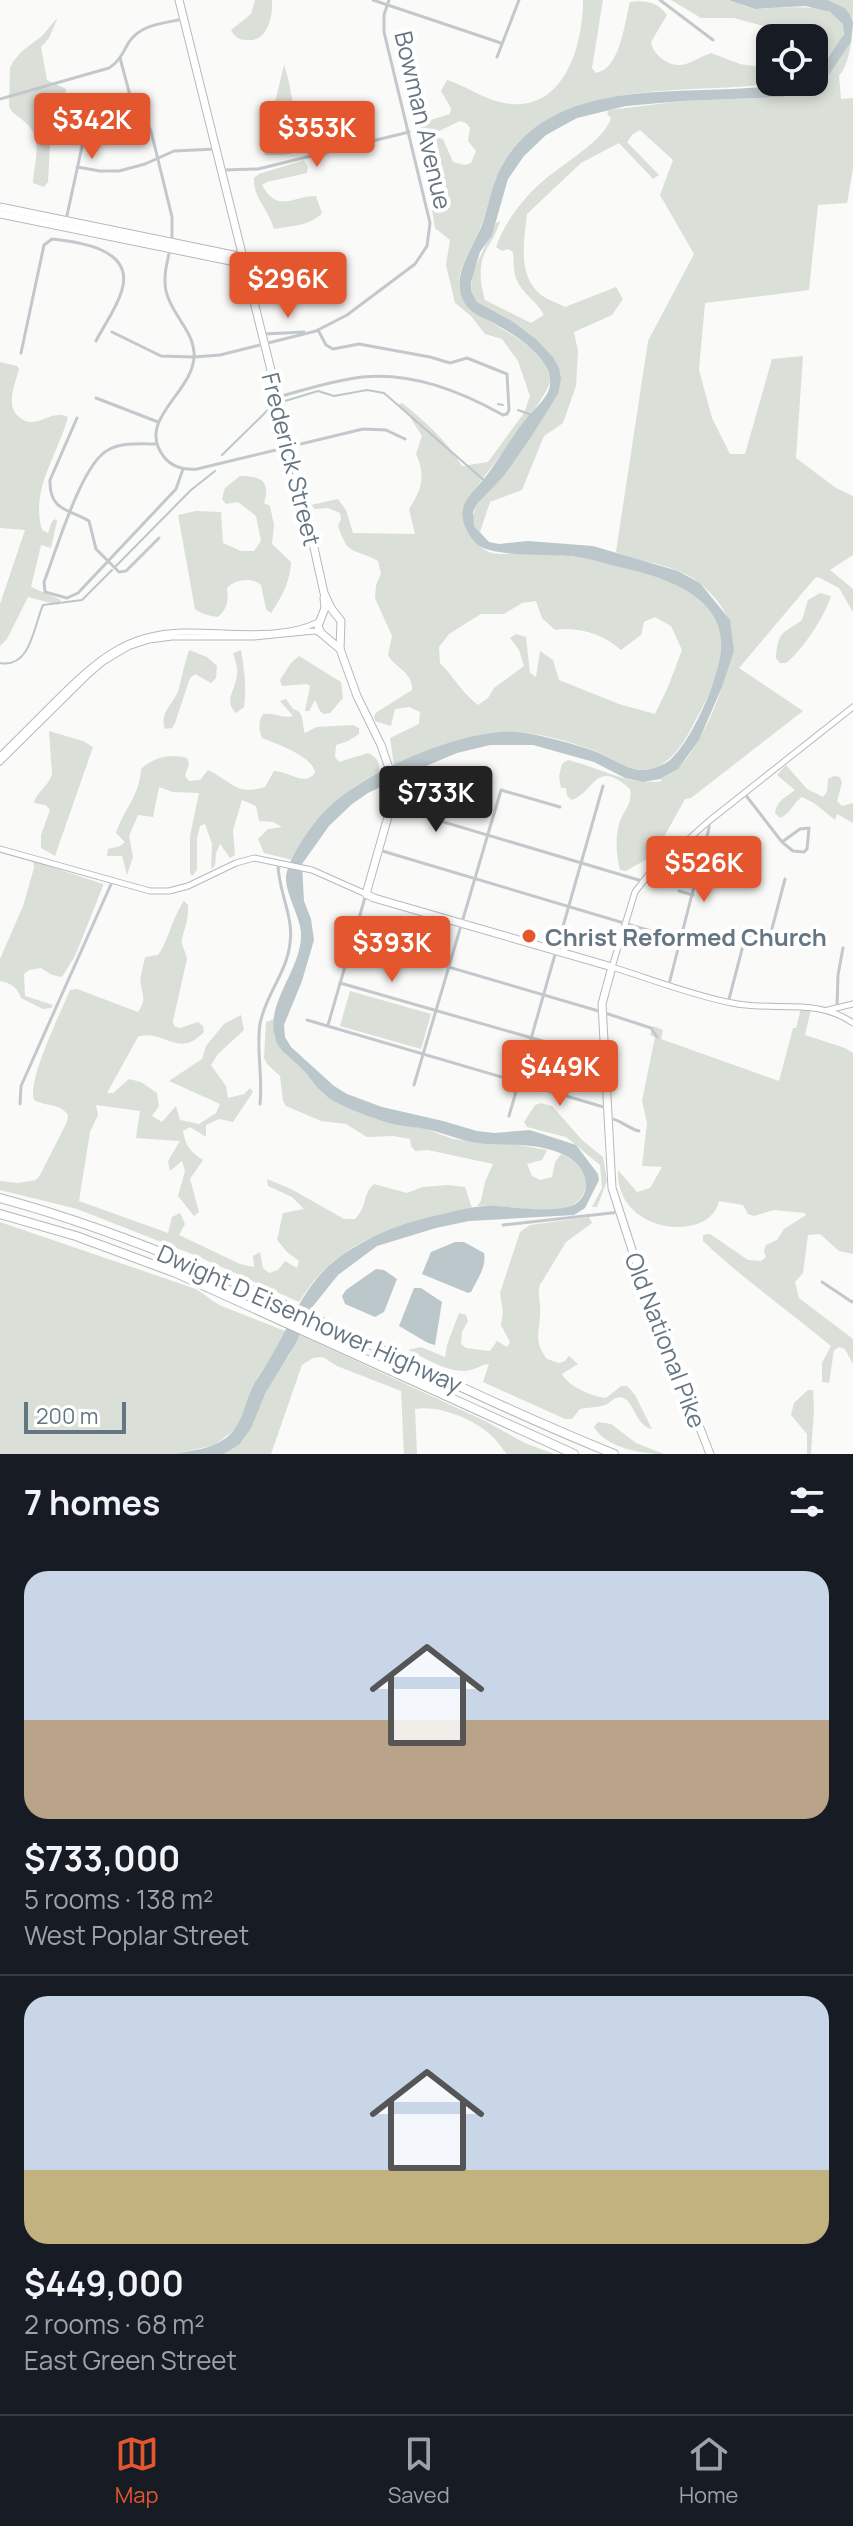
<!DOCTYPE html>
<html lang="en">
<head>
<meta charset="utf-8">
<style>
  body { margin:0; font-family:Manrope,sans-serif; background:#242831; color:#f1f3f6; height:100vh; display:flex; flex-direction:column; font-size:30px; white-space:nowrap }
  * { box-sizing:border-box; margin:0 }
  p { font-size:26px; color:#9ea1a6 }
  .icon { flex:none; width:44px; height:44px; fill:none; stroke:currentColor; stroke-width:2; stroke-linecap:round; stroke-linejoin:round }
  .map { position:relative; height:1454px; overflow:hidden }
  .sheet { display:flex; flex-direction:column; background:#171b24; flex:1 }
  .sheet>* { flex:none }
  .controls { position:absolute; left:756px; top:24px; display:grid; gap:16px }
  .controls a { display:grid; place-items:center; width:72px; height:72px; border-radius:16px; background:#171b24; box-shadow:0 4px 12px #0003; font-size:40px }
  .scale { position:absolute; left:24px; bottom:20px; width:102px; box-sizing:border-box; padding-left:8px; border:4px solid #657683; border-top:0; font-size:22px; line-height:28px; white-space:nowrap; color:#657683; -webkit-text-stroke:6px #fff; paint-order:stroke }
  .price { position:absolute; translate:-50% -68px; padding:0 18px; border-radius:8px; background:#e4572e; color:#fff; font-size:26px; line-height:52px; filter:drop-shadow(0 2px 4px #0008) }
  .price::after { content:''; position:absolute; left:50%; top:48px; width:24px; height:18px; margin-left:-12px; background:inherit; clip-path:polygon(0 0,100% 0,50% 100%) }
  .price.active { background:#222; color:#fff }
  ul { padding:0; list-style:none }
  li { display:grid; align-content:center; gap:16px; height:424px; padding:0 24px }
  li+li { border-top:2px solid #363941 }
  li span { display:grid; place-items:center; height:248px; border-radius:24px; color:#555 }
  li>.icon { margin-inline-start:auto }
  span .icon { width:144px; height:144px; fill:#fffc; stroke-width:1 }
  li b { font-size:34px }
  h2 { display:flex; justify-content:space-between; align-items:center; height:96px; padding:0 24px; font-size:34px }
  .dock { display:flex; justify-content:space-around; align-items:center; height:112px; border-top:2px solid #363941; background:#171b24; font-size:22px; color:#9ea1a6 }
  .dock a { display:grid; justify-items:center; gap:4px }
  .dock .active { color:#e4572e }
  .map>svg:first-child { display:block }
  .green { fill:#dadfd7; fill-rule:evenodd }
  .water { fill:#bbc7cb }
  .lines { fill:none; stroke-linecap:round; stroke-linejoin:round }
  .stream { stroke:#bbc7cb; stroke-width:2 }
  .secondary-casing { stroke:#b3babf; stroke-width:7 }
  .primary-casing { stroke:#b5babe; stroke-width:9 }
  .highway-casing { stroke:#b4b9bd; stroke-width:10 }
  .street { stroke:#c3c8cc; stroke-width:3 }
  .secondary { stroke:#fff; stroke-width:5 }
  .primary { stroke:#fff; stroke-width:7 }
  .highway { stroke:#fff; stroke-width:8 }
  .poi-dot { fill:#e4572e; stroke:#fff; stroke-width:3 }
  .labels { text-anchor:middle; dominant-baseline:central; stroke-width:8; stroke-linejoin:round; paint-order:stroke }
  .street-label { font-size:24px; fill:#657683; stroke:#fff }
  .poi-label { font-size:24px; font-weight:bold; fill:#657683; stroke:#fff; text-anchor:start }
</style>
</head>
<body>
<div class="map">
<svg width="853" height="1454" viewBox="0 0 853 1454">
  <rect width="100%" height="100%" fill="#fafaf8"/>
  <g class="green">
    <path d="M255,0H272C273,16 268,42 247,40C239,40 235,37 231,30L251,14Z"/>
    <path d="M583,0H603L592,68L596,73C621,68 624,23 630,2C645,0 658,2 667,15L651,42C653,56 672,69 686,64C695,61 702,56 711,53L740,64L759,67L770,59V82H804C790,87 777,83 762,85C700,91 636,86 576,107C548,117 514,139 501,167C491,189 487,213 477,236C470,252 453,274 462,293C478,329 546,337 550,381C551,395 473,486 462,510C469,526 473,548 492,553C501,555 513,553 522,553C540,553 559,555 577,557C591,558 605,563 618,566C658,577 721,591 721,644C722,673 704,705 691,729C678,754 657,780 625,766C616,762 608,756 598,752C571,742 539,732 510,732C469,731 431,752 394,765L390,738L419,724L420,712L409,707L395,709L391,726L375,721L374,716L377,712L412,690C413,672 395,668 388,655L392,636L375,598L376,585L381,574L378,561C355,548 347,557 338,525L341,520L340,513L328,508L315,509L311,505L338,499L346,510L353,533L415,534L409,509C422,490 426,475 416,454L422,436L408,414L398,405L402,403C426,422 446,440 462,466L488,462L524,413L530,396L518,361L502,339L485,334L471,316L455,303L446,265L450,240L435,228L424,164L436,162L440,157L437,144L431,140L437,137L443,139L453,162L465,165L471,163L476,151L468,141L470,128L466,123L460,121L437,132L417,135L413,131L414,125L450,114L451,108L441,91L447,80C466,86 483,99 504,103C564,114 583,46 583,0ZM536,601L542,618L555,630C578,626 605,635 621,650L641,635L644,622L655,617L671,626L682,650L668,687L655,714L619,704L559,680L553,660L540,651L536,677L530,673L526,637L516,634L510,638L519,650L524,666L494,688L488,698L478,705C462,693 454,677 440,663L439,647L449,634L481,614H504L522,603Z"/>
    <path d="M671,0C689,0 709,0 726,0C736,1 746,8 756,9C776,9 832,0 843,24C849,38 827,60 819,72L814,77V38H779L778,30L734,18H701Z"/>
    <path d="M828,0H853C853,24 853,60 839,76L841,99L853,98V169L847,203L818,205L809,290L705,303L699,370L712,418L730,454H745L772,359L803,356L796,458L836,488L853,496V555L830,570L853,589V612L839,588L818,577L815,578L739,668L803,711L691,798L685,799L654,855L626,871L620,870C616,855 615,835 620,821C625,809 633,802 630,789C596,758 595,791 572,800L567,796L566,788H561L559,776L562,764L568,760C601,768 628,786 662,781L660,779C665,776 672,773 676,770C704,746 743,653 728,619C724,607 711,593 702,585C679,564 644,564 616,552L648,341L694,254L660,195L673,160L640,130L633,134L627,142L659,175L653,179L619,143L581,163L527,214C524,241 517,275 541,295C548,300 558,303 565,307L616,287L623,299L612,315L574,332L578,351L576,386L563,423L544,436L522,490L490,502L480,532L474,526L472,518L477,504L504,476L558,394L553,357L536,339L512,321L477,302L471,291L472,274L496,223L500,221C497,232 492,240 486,250C478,266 480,283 485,300L531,323L544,315C537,301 521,293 516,278C513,270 514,260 513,252L508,249L502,251L496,247C505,222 522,199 543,181C560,166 606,139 611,118L607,114L609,110L682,101L782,97L815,91L848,46L849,13L845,8Z"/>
    <path d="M58,17L49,38L41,47L47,80L66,89L65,95L60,99L47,98L43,103C50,111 57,114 51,125L48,182L44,187L33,183C34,163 43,141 28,125C21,117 12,115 9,106L10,68L13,62L21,52L42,36Z"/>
    <path d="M284,65C294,93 293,123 302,151L284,155H265L264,148Z"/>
    <path d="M304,160L308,167L307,173L267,182L262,185C278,214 292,196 316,196L322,213C311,226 290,226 274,229C268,208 253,198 254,178L259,174Z"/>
    <path d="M0,362L17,366L19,369C15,385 5,405 19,417C36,432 50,408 68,417C58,455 30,489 42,530L48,533L52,521L56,519L57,521L51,548L41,545L31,587L61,600L58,605L28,597L7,639L0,646V604L25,530L0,528Z"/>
    <path d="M240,476C261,476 271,481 264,503L270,506L274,525L272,544L291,562C290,582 282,597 271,613L266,609L261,585C252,577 235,579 227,588C229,599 227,610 218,617C210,616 201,614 195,609L178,515L196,511L221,512L223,543L241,551H254L261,541L256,516L238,502L226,504L222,499L225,488Z"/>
    <path d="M820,593L831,596C825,616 802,651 786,663H780L776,658C778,630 783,634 802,620L808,600Z"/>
    <path d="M189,650L207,657L217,666L216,678L211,683L195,674L190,678L175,723L172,728L165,729C159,710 175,704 179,688C182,675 185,663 189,650Z"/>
    <path d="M241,650C244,669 247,688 244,707L236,713C223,700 236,690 237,674C238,667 235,660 233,653Z"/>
    <path d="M299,656L341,682L343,698L330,713L324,714L320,711L315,700L309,711H305L310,686L307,684L282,686L280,680L291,663Z"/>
    <path d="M286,699L293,709C306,713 301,723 305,733L316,727L353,725L359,728V734L348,741L336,745L335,757L339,762L368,753C377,757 380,762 379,772C339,793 314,821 292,860L264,853L258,839L268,829L282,827L273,822L259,821L256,806L242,800L233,830L235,855L230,858L220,844L216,853L215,866L211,869L212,844L205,824L200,826L197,838V870L192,876L190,873V836L199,793L173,792L159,787L153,817L138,815L129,836L133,857L127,875L122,856H107L108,849L120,846L125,842L116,833C124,809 140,795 141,769C154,757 170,753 187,758L189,764L185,776L189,781L200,780L208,770C231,781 236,796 265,787L274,771C289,771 304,787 315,773C313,756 277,744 262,738C259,730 258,721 263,714C274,712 284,719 293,716L280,701Z"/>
    <path d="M49,731L83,741L93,747L55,856L41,848V835L50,810L46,805L34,803C37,791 49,786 52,774Z"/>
    <path d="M786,765L807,789L823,797L827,792L828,779L834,776L840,777L842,783L837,801L842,806L853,803V823L837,814L835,820L814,803L802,797C793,803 791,813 780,818L775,813C777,800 786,797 795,790L777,775Z"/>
    <path d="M33,861L103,884V886L75,956L62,977L52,975L41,968L29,970L24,974L25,996L53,1005L51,1008L43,1009L21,998C18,988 11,983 0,981V959L23,906L34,868Z"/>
    <path d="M184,901L188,905C189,918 185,927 182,939C181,947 186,951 187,959L173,1021L174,1026L180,1028L198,1022L203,1026L204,1032C177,1060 164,1028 138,1037L107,1093H113L129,1079L141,1082L157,1093L159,1106L152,1116L162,1122L176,1106L180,1120L199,1124L216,1113L220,1104L169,1081L202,1059L206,1046L224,1024L241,1015L244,1030L218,1054L211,1065L226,1086L228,1098L244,1094L250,1088L253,1092L233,1122L219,1119L206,1125V1137L190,1127L183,1131C185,1145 191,1153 203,1160L190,1179L199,1212L194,1216L178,1196L185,1171L182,1161L170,1171L168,1161L180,1141L136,1138L140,1111L96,1105L98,1115L90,1132L79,1201L168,1233L172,1217L180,1213L185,1224L179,1235L240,1264L254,1267L253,1256L260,1252L263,1268L269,1273L278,1270L285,1261L297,1268L299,1261L287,1252L277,1240L283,1213L304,1209L292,1197L268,1186L267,1179L291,1189L344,1219H355C368,1206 362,1194 374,1184L407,1193L422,1187L448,1185L465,1187L472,1208C403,1223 338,1237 299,1302L197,1256L77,1209L0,1190V1181L18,1183L36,1180L40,1175L67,1122L68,1115C59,1102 46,1107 34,1100C27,1080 61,1012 70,990L77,989L138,1012C146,1000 143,997 141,985C139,977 144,965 145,957L158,955C168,942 172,918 184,901Z"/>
    <path d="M350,991L431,1014L421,1049L340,1026Z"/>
    <path d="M801,1008L811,1009L805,1035L845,1048L853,1053V1254L839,1251L820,1234L808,1235L803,1273L795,1282L799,1298L853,1339V1364L845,1349L839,1347L834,1350L829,1383L822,1382V1363L831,1346C789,1311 743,1279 703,1241V1235L710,1234L748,1260L761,1261L766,1257L764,1251L766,1245L777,1240L784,1229L806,1215L805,1213L774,1210L754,1216L748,1214L743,1205L719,1201C711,1243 615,1235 618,1170L637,1192L650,1188L662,1167L642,1166L647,1123L642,1101L655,1037L650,1035L653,1026L663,1030L661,1039L779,1081L793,1028H796Z"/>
    <path d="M274,1019V1037L286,1055L297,1063L323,1094L338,1103L391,1123L426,1129L453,1139L494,1144H513L547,1150L542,1160L527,1164L532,1176L540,1180L552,1177L555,1162L561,1154C571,1158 585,1168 586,1180C588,1192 577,1205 566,1208C541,1214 504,1204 477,1206L481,1201L485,1182L493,1164L428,1150L415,1151L411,1146L410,1139L393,1136L367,1137L346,1124L321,1121L286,1106L283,1101L280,1076L267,1064L264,1058L266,1022Z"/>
    <path d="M541,1103L552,1106L582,1140L603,1157L607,1181L597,1207H592L602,1188L600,1165L566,1137L527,1127L524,1122L535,1105Z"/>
    <path d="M589,1217L592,1223L566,1242L540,1285C537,1294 540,1298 540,1306C542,1327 531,1339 547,1359L559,1363L565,1361L569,1356L578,1364L562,1374C569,1387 591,1396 606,1398L621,1386H627L635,1395L652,1429C633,1426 634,1392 616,1398C612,1399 609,1404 605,1405C597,1408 588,1407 580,1409L572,1419H565L483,1382L489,1364C480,1365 473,1371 464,1371C445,1371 425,1358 408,1350L421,1347L445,1357L447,1345L459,1313L466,1315L468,1321L462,1332L461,1344L466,1348L490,1351L497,1341L507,1347L510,1342L501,1325L503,1312L500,1293L520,1232L530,1225Z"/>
    <path d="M0,1222L196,1289L219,1305L285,1331L270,1360L258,1376L238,1427L215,1445L174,1454H0Z"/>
    <path d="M298,1334L485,1421L525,1443L554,1454H507C502,1449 499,1443 494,1438C476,1420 441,1405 415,1409L417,1454H404L401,1391L337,1366L323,1357L313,1358L302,1365L271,1454H224L240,1444L245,1437L272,1380L290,1354Z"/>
    <path d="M808,1390H813L814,1410L811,1454H807V1434L791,1415L794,1403Z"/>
    <path d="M598,1422L611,1424L636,1443L664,1454C642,1454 606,1448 594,1427Z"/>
  </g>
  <g class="water">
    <path d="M728,0H828L845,8L849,13L853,23L851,42L828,76L815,91L782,97L682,101L626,106L577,118L546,135L524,156L508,179L492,235L480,252L471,282V291L477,302L512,321L536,339L553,357L559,368L561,379L558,394L531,437L504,476L477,504L473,512L474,526L489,542L499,544L528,541L593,546L678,571L700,583L730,620L734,651L722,687L699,740L678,769L660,779L643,782L625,778L594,762L533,745H490L457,753L407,774L368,793L352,804L329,826L302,864L304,901L311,919L314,940L302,981L284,1025L285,1037L291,1047L334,1086L347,1094L382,1107L443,1121L477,1131L494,1133L530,1130L576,1145L598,1174L599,1180L585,1208L574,1215L469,1221L436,1228L377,1246L338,1275L310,1310L296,1343L266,1392L251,1428L240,1444L224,1454H174C192,1450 210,1450 226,1438C242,1425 243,1409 251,1391C256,1378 265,1368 272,1355C297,1312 307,1275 353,1248C382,1230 410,1221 443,1214C461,1210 478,1205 497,1206C516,1207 564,1215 578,1202C594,1187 584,1166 568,1157C544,1143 512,1145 487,1144C467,1143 452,1136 434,1131C420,1127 406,1127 393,1124C378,1120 342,1107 329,1098C317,1090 311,1078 301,1068C292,1058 279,1052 275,1038C265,1001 303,969 301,932C299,915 287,896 286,880C285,864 307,832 317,820C351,777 446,736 500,732C514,731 528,733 541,736C559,740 577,745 594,751C611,757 627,771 645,770C653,769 664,765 670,760C692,741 720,677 721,648C724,596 665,578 624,568C606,564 589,558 571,556C549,554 490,557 477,544C468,536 460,520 463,508C467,495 480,485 487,475C501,456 512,436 527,418C534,409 549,397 550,385C553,358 516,336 497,325C486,318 471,315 464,302C450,275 473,249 482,225C489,204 493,179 505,160C554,85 655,93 732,89C760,87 787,85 814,82V77L819,72L844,34L843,24L830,12L805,6L755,9Z"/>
    <path d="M455,1242H464L484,1253C487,1266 477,1280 471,1292L468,1293L422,1274L431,1252Z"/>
    <path d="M376,1269L384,1270L397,1279L384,1312L375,1317L345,1304L342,1296L346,1290Z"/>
    <path d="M414,1288H421L442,1302L435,1345L428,1343L399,1326Z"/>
  </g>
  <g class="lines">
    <g class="stream">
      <path d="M285,401L318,391L334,396L367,390L384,393L486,482"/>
      <path d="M498,404L503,405"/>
      <path d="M518,410L532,415"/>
      <path d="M222,455L274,404"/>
      <path d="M116,566L191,490L215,471"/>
      <path d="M0,663C31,669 34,625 43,605L82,600L112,570"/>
    </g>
    <defs>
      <g id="secondary">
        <path d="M853,707L709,821L649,874L635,892L612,967C651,979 691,995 732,1003C773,1012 817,997 853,1023"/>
        <path d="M0,756C19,737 38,718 57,699C96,661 125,633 183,632C224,631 281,641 318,622"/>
        <path d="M0,762L89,674L103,662L128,647L149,640L172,637H253L314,631L320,633"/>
        <path d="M0,849L150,891H169L188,886L236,863L254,858L312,870L366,894"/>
        <path d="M828,1010L853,1004"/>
      </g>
      <g id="primary">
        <path d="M179,0L305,507L324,593L331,608L341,621L340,649L357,696L381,745L394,783L391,806L366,894L374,898L612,967L602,1004L612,1188L636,1262L710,1454"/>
        <path d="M0,207L243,257"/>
        <path d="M0,214L245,264"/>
        <path d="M324,598L325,608L318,626L321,633L340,649"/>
      </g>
      <g id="highway">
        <path d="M0,1198C215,1256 408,1371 614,1454"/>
        <path d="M0,1214L76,1236L176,1273L574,1454"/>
      </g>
    </defs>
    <use href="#secondary" class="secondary-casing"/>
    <use href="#primary" class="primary-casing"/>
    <use href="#highway" class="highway-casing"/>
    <g class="street">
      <path d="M373,0L501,43"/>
      <path d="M660,0L713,40"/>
      <path d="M497,57L519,0"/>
      <path d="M120,58L135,114L145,120L151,131L172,217V241"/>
      <path d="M0,99L109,68C120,61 123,52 129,42C141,24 165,23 184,19"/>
      <path d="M77,167L100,171H119L145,164L174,151L216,149"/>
      <path d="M222,170L258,169L409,132"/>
      <path d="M66,220L88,119L98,112L135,114"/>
      <path d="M170,249C167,263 163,277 166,291C171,314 192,329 194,352C197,392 134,418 164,457C172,467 184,470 197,469L363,429L386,430L405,439"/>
      <path d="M112,332L161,356L194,357L220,355L316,331L347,315L415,264L427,246L430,223L384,32V15L389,0"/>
      <path d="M264,334L304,332"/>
      <path d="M21,353L44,245L52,239C80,242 134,249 122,290C117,308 104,325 96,341"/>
      <path d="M277,397C305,390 334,380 362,377C412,372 460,391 503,415L507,414L509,410L507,374L467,358L450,363L430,357L359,344L333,349L326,345L318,330"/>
      <path d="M96,398L158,422"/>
      <path d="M77,418L50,480C49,511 69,509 89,521L96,549L119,572L126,571L159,538"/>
      <path d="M157,444C142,444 122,442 108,450C81,464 56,552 44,582L45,592L67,598L78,593L176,489L183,469"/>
      <path d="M744,793L782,842L800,829L809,828L807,849L804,852L793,851L782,842"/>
      <path d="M393,807L642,881"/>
      <path d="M379,850L681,940"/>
      <path d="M679,891L693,895"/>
      <path d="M353,939L602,1012L651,1028L657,1037"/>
      <path d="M340,983L605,1059"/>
      <path d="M669,984L709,828V821"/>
      <path d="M728,1003L746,934L769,940L785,879"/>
      <path d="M837,1007L838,975L843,948"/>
      <path d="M307,1020L607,1108"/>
      <path d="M328,1025L366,894"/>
      <path d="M414,1085L501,790L560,807"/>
      <path d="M20,1104L21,1086L112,882"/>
      <path d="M260,1104C263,1077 256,1050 260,1024C265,995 287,973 290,943C294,916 278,891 278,864"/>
      <path d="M509,1116L603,786"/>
      <path d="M608,1118C620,1119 627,1128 639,1131"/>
      <path d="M503,1225L620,1212"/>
      <path d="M822,1282L852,1302L853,1301"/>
    </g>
    <use href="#secondary" class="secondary"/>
    <use href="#primary" class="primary"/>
    <use href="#highway" class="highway"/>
  </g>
  <circle class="poi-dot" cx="529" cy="936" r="8"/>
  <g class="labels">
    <g class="street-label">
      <text transform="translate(424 120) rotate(77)">Bowman Avenue</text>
      <text transform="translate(292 459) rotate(76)">Frederick Street</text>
      <text transform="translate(310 1318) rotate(24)">Dwight D Eisenhower Highway</text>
      <text transform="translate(666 1340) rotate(69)">Old National Pike</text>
    </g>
    <g class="poi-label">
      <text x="545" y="936">Christ Reformed Church</text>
    </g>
  </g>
</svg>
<div class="controls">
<a><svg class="icon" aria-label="locate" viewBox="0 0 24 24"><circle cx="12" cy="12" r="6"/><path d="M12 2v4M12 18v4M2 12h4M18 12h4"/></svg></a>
</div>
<div class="scale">200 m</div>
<b class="price" style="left:92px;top:161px">$342K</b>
<b class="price" style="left:317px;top:169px">$353K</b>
<b class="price" style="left:288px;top:320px">$296K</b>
<b class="price active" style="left:436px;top:834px">$733K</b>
<b class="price" style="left:704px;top:904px">$526K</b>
<b class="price" style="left:392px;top:984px">$393K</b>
<b class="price" style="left:560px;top:1108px">$449K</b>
</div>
<section class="sheet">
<h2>7 homes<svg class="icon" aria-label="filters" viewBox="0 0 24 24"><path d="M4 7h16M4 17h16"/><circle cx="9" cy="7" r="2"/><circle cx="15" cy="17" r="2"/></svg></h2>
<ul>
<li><span style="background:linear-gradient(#c9d6e8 60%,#b9a48a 0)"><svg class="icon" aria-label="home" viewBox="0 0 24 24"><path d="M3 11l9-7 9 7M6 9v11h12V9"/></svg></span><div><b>$733,000</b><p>5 rooms · 138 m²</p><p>West Poplar Street</p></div></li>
<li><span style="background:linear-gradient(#c9d6e8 70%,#c2b280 0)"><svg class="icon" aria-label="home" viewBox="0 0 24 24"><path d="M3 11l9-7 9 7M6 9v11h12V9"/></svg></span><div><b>$449,000</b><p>2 rooms · 68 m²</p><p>East Green Street</p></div></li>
</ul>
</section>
<nav class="dock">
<a class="active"><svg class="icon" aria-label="map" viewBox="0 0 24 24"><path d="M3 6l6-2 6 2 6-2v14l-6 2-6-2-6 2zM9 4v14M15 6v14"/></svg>Map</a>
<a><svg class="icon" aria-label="saved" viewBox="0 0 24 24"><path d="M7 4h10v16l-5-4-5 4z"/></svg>Saved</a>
<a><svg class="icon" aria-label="home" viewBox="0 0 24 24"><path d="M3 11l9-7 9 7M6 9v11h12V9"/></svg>Home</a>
</nav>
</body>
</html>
